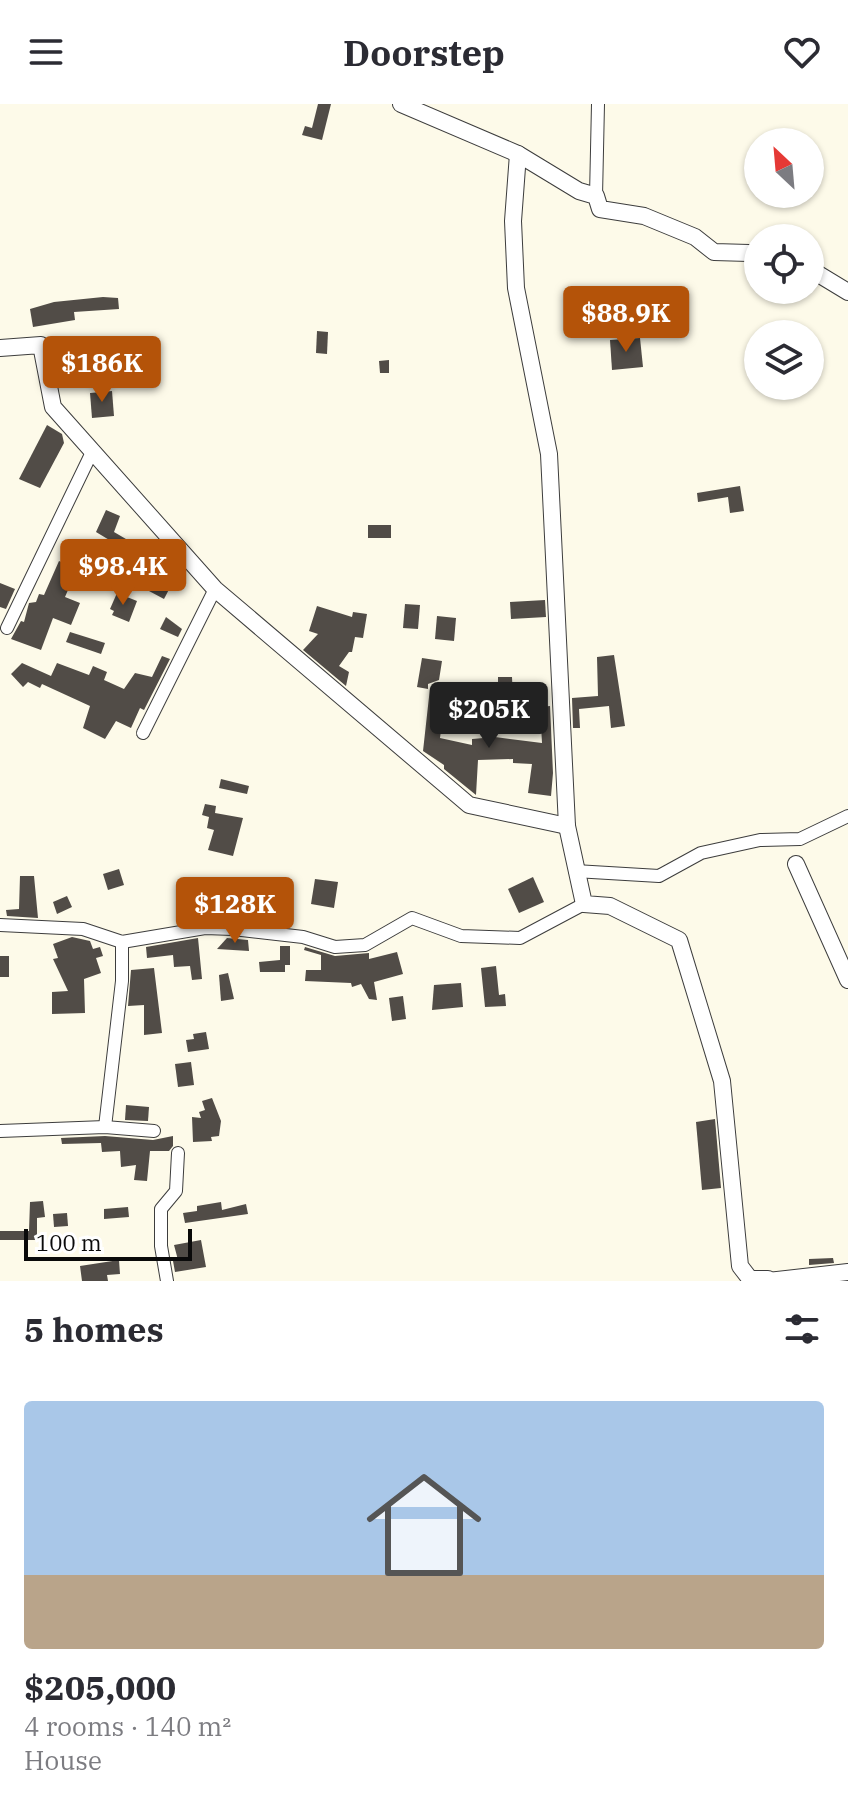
<!DOCTYPE html>
<html lang="en">
<head>
<meta charset="utf-8">
<style>
  body { margin:0; font-family:"IBM Plex Serif",serif; background:#f7f7f7; color:#2b2b33; height:100vh; display:flex; flex-direction:column; font-size:30px; white-space:nowrap }
  * { box-sizing:border-box; margin:0 }
  p { font-size:26px; color:#7c7c81 }
  .icon { flex:none; width:44px; height:44px; fill:none; stroke:currentColor; stroke-width:2; stroke-linecap:round; stroke-linejoin:round }
  .map { position:relative; height:1177px; overflow:hidden }
  .details { display:flex; flex-direction:column; background:#fff; flex:1 }
  .details>* { flex:none }
  .needle { width:52px; rotate:334deg }
  .buttons { position:absolute; left:744px; top:24px; display:grid; gap:16px }
  .buttons a { display:grid; place-items:center; width:80px; height:80px; border-radius:50%; background:#fff; box-shadow:0 2px 6px #0004; font-size:40px }
  .scale { position:absolute; left:24px; bottom:20px; width:168px; box-sizing:border-box; padding-left:8px; border:4px solid #0a0a0a; border-top:0; font-size:22px; line-height:28px; white-space:nowrap; color:#0a0a0a; -webkit-text-stroke:6px #fff; paint-order:stroke }
  .price { position:absolute; translate:-50% -68px; padding:0 18px; border-radius:8px; background:#b45309; color:#fff; font-size:26px; line-height:52px; filter:drop-shadow(0 2px 4px #0008) }
  .price::after { content:''; position:absolute; left:50%; top:48px; width:24px; height:18px; margin-left:-12px; background:inherit; clip-path:polygon(0 0,100% 0,50% 100%) }
  .price.current { background:#222; color:#fff }
  ul { padding:0; list-style:none }
  li { display:grid; align-content:center; gap:16px; height:424px; padding:0 24px }
  li+li { border-top:2px solid #e1e1e2 }
  li span { display:grid; place-items:center; height:248px; border-radius:8px; color:#555 }
  li>.icon { margin-inline-start:auto }
  span .icon { width:144px; height:144px; fill:#fffc; stroke-width:1 }
  li b { font-size:34px }
  h2 { display:flex; justify-content:space-between; align-items:center; height:96px; padding:0 24px; font-size:34px }
  header { display:flex; justify-content:space-between; align-items:center; height:104px; padding:0 24px; background:#fff; font-size:36px; font-weight:700 }
  .map>svg:first-child { display:block }
  .building { fill:#514c47 }
  .lines { fill:none; stroke-linecap:round; stroke-linejoin:round }
  .minor-casing { stroke:#3d3d3d; stroke-width:14 }
  .tertiary-casing { stroke:#3d3d3d; stroke-width:18 }
  .minor { stroke:#fff; stroke-width:12 }
  .tertiary { stroke:#fff; stroke-width:16 }
</style>
</head>
<body>
<header><svg class="icon" aria-label="menu" viewBox="0 0 24 24"><path d="M4 6h16M4 12h16M4 18h16"/></svg>Doorstep<svg class="icon" aria-label="heart" viewBox="0 0 24 24"><path d="M12 20l-8-8c-3-5 5-10 8-4 3-6 11-1 8 4z"/></svg></header>
<div class="map">
<svg width="848" height="1177" viewBox="0 0 848 1177">
  <rect width="100%" height="100%" fill="#fdfae9"/>
  <g class="building">
    <path d="M318,0H331L322,36L302,31L305,22L312,24Z"/>
    <path d="M103,193L118,194L119,205L74,208L75,216L33,223L30,205L54,198Z"/>
    <path d="M317,227L328,228L327,250L316,249Z"/>
    <path d="M640,234L643,263L612,266L610,236Z"/>
    <path d="M94,247L96,272L73,274L71,249Z"/>
    <path d="M389,256V269H380L379,257Z"/>
    <path d="M112,287L114,312L92,314L90,289Z"/>
    <path d="M47,321L62,330L64,339L40,384L19,375Z"/>
    <path d="M740,382L744,407L730,409L728,393L698,398L697,389Z"/>
    <path d="M106,406L120,412L114,428L143,445L135,462L111,451L116,440L96,428Z"/>
    <rect x="368" y="421" width="23" height="13"/>
    <path d="M59,457L77,465L65,493L80,499L71,521L53,514L41,546L11,535L21,517L24,518L29,499L36,498L39,490L44,491Z"/>
    <path d="M162,465L176,472L164,495L149,487Z"/>
    <path d="M0,479L15,485L6,505L0,503Z"/>
    <path d="M117,489L137,497L129,518L112,511L114,507L110,505Z"/>
    <path d="M545,496L546,513L511,515L510,498Z"/>
    <path d="M405,500L420,501L418,525L403,524Z"/>
    <path d="M317,502L352,513L353,508L367,510L363,534L355,533L352,548H349L339,562L349,568L346,582L303,546L318,530L309,527Z"/>
    <path d="M437,512L456,514L454,537L435,535Z"/>
    <path d="M166,513L182,525L178,533L160,525Z"/>
    <path d="M70,528L105,539L101,550L66,538Z"/>
    <path d="M614,551L625,622L611,624L609,602L579,605L580,624H573L572,594L598,592L597,553Z"/>
    <path d="M162,552L170,555L144,606L140,604L131,624L116,617L105,635L83,624L90,602L42,580L40,584L28,578L23,583L11,570L22,559L51,572L57,559L89,571L93,562L107,568L104,576L124,585L135,569L152,573Z"/>
    <path d="M422,554L442,557L439,576L428,580V585L417,583Z"/>
    <path d="M498,573H512L513,595L489,596L488,618H475L476,598H468L467,580L498,579Z"/>
    <path d="M430,584L446,587L440,634L472,641V635L495,633L542,639L540,603L550,602L553,669L551,692L528,689L532,660L513,659V655L478,656L476,691L444,665V661L423,647Z"/>
    <path d="M221,675L249,682L247,690L219,684Z"/>
    <path d="M205,700L216,702L215,709L243,714L233,752L208,746L214,726L207,724L209,713L202,711Z"/>
    <path d="M119,765L124,781L108,786L103,770Z"/>
    <path d="M20,772H34L38,814L7,812L6,806L19,805Z"/>
    <path d="M533,773L544,798L519,809L508,785Z"/>
    <path d="M315,775L338,778L334,804L311,800Z"/>
    <path d="M67,792L72,803L57,810L53,798Z"/>
    <path d="M72,833L90,837L93,845L100,843L103,852L96,854L101,869L84,875L85,909L52,910V888L68,887L53,855L58,854L53,840Z"/>
    <path d="M198,834L202,875L192,876L190,862L174,863L173,851L147,854L146,843Z"/>
    <path d="M227,834L248,836L249,847L217,845Z"/>
    <path d="M280,842H290V861H285V868H260L259,858L280,856Z"/>
    <path d="M305,843L335,852L369,849V855L397,848L403,870L374,878L377,896L369,895L361,880L352,883L351,879L305,877L306,866H321V851L304,846Z"/>
    <rect x="0" y="852" width="9" height="21"/>
    <path d="M496,862L499,891L505,890L506,902L485,903L481,864Z"/>
    <path d="M154,864L162,929L144,931V901L128,902L131,866Z"/>
    <path d="M228,869L234,895L221,897L219,871Z"/>
    <path d="M461,879L463,903L432,906L434,881Z"/>
    <path d="M403,892L406,915L392,917L389,894Z"/>
    <path d="M206,928L209,945L188,948L186,936L194,935L193,930Z"/>
    <path d="M191,958L194,981L178,983L175,960Z"/>
    <path d="M212,994L221,1017L219,1032L211,1033L212,1037L193,1038L192,1013L201,1014L199,1008L205,1006L202,997Z"/>
    <path d="M126,1001L149,1003L148,1017L125,1016Z"/>
    <path d="M715,1015L721,1084L702,1086L696,1018Z"/>
    <path d="M105,1032L153,1036L173,1032V1042L169,1047H150L147,1077L134,1076L136,1061L121,1063L120,1047L102,1048L101,1039L62,1040L61,1034Z"/>
    <path d="M43,1097L45,1113L37,1114V1136H0V1127H29L30,1098Z"/>
    <path d="M221,1098L222,1106L246,1100L248,1110L185,1119L183,1109L197,1107V1102Z"/>
    <path d="M128,1103L129,1113L104,1115V1105Z"/>
    <path d="M67,1109L68,1122L54,1123L53,1110Z"/>
    <path d="M201,1136L206,1163L175,1168L173,1157L178,1156L174,1141Z"/>
    <path d="M833,1154L834,1159L809,1161V1155Z"/>
    <path d="M119,1156L120,1170L107,1171L108,1177H82L80,1162Z"/>
  </g>
  <g class="lines">
    <defs>
      <g id="minor">
        <path d="M596,92L598,0"/>
        <path d="M7,524L93,346"/>
        <path d="M143,629L215,485"/>
        <path d="M575,767L659,772L701,749L760,736L800,735L848,712"/>
        <path d="M0,821L83,825L122,838L205,824L233,825L303,833L335,843L365,841L412,814L461,832L520,834L584,800"/>
        <path d="M105,1023L122,877V838"/>
        <path d="M0,1027L105,1023L154,1027"/>
        <path d="M167,1177L161,1142V1105L176,1087L178,1049"/>
      </g>
      <g id="tertiary">
        <path d="M401,0L518,50L579,87L596,92L600,105L644,112L695,133L714,148L749,149L758,154"/>
        <path d="M518,50L513,117L516,184L549,350L567,722L584,800L610,802L679,836L722,977L740,1162L750,1175H768"/>
        <path d="M810,165L848,188"/>
        <path d="M0,244L41,241L53,303L215,485L469,701L567,722"/>
        <path d="M796,760L848,876"/>
        <path d="M768,1177L848,1168"/>
      </g>
    </defs>
    <use href="#minor" class="minor-casing"/>
    <use href="#tertiary" class="tertiary-casing"/>
    <use href="#minor" class="minor"/>
    <use href="#tertiary" class="tertiary"/>
  </g>
</svg>
<div class="buttons">
<a><svg class="needle" viewBox="-14 -14 28 28"><path d="M0-13l5 13h-10z" fill="#e53935"/><path d="M0 13l5-13h-10z" fill="#7c7c81"/></svg></a>
<a><svg class="icon" aria-label="locate" viewBox="0 0 24 24"><circle cx="12" cy="12" r="6"/><path d="M12 2v4M12 18v4M2 12h4M18 12h4"/></svg></a>
<a><svg class="icon" aria-label="layers" viewBox="0 0 24 24"><path d="M12 4l9 5-9 5-9-5zM3 14l9 5 9-5"/></svg></a>
</div>
<div class="scale">100 m</div>
<b class="price" style="left:626px;top:250px">$88.9K</b>
<b class="price" style="left:102px;top:300px">$186K</b>
<b class="price" style="left:123px;top:503px">$98.4K</b>
<b class="price current" style="left:489px;top:646px">$205K</b>
<b class="price" style="left:235px;top:841px">$128K</b>
</div>
<section class="details">
<h2>5 homes<svg class="icon" aria-label="filters" viewBox="0 0 24 24"><path d="M4 7h16M4 17h16"/><circle cx="9" cy="7" r="2"/><circle cx="15" cy="17" r="2"/></svg></h2>
<ul>
<li><span style="background:linear-gradient(#a9c7e8 70%,#b9a48a 0)"><svg class="icon" aria-label="home" viewBox="0 0 24 24"><path d="M3 11l9-7 9 7M6 9v11h12V9"/></svg></span><div><b>$205,000</b><p>4 rooms · 140 m²</p><p>House</p></div></li>
</ul>
</section>
</body>
</html>
